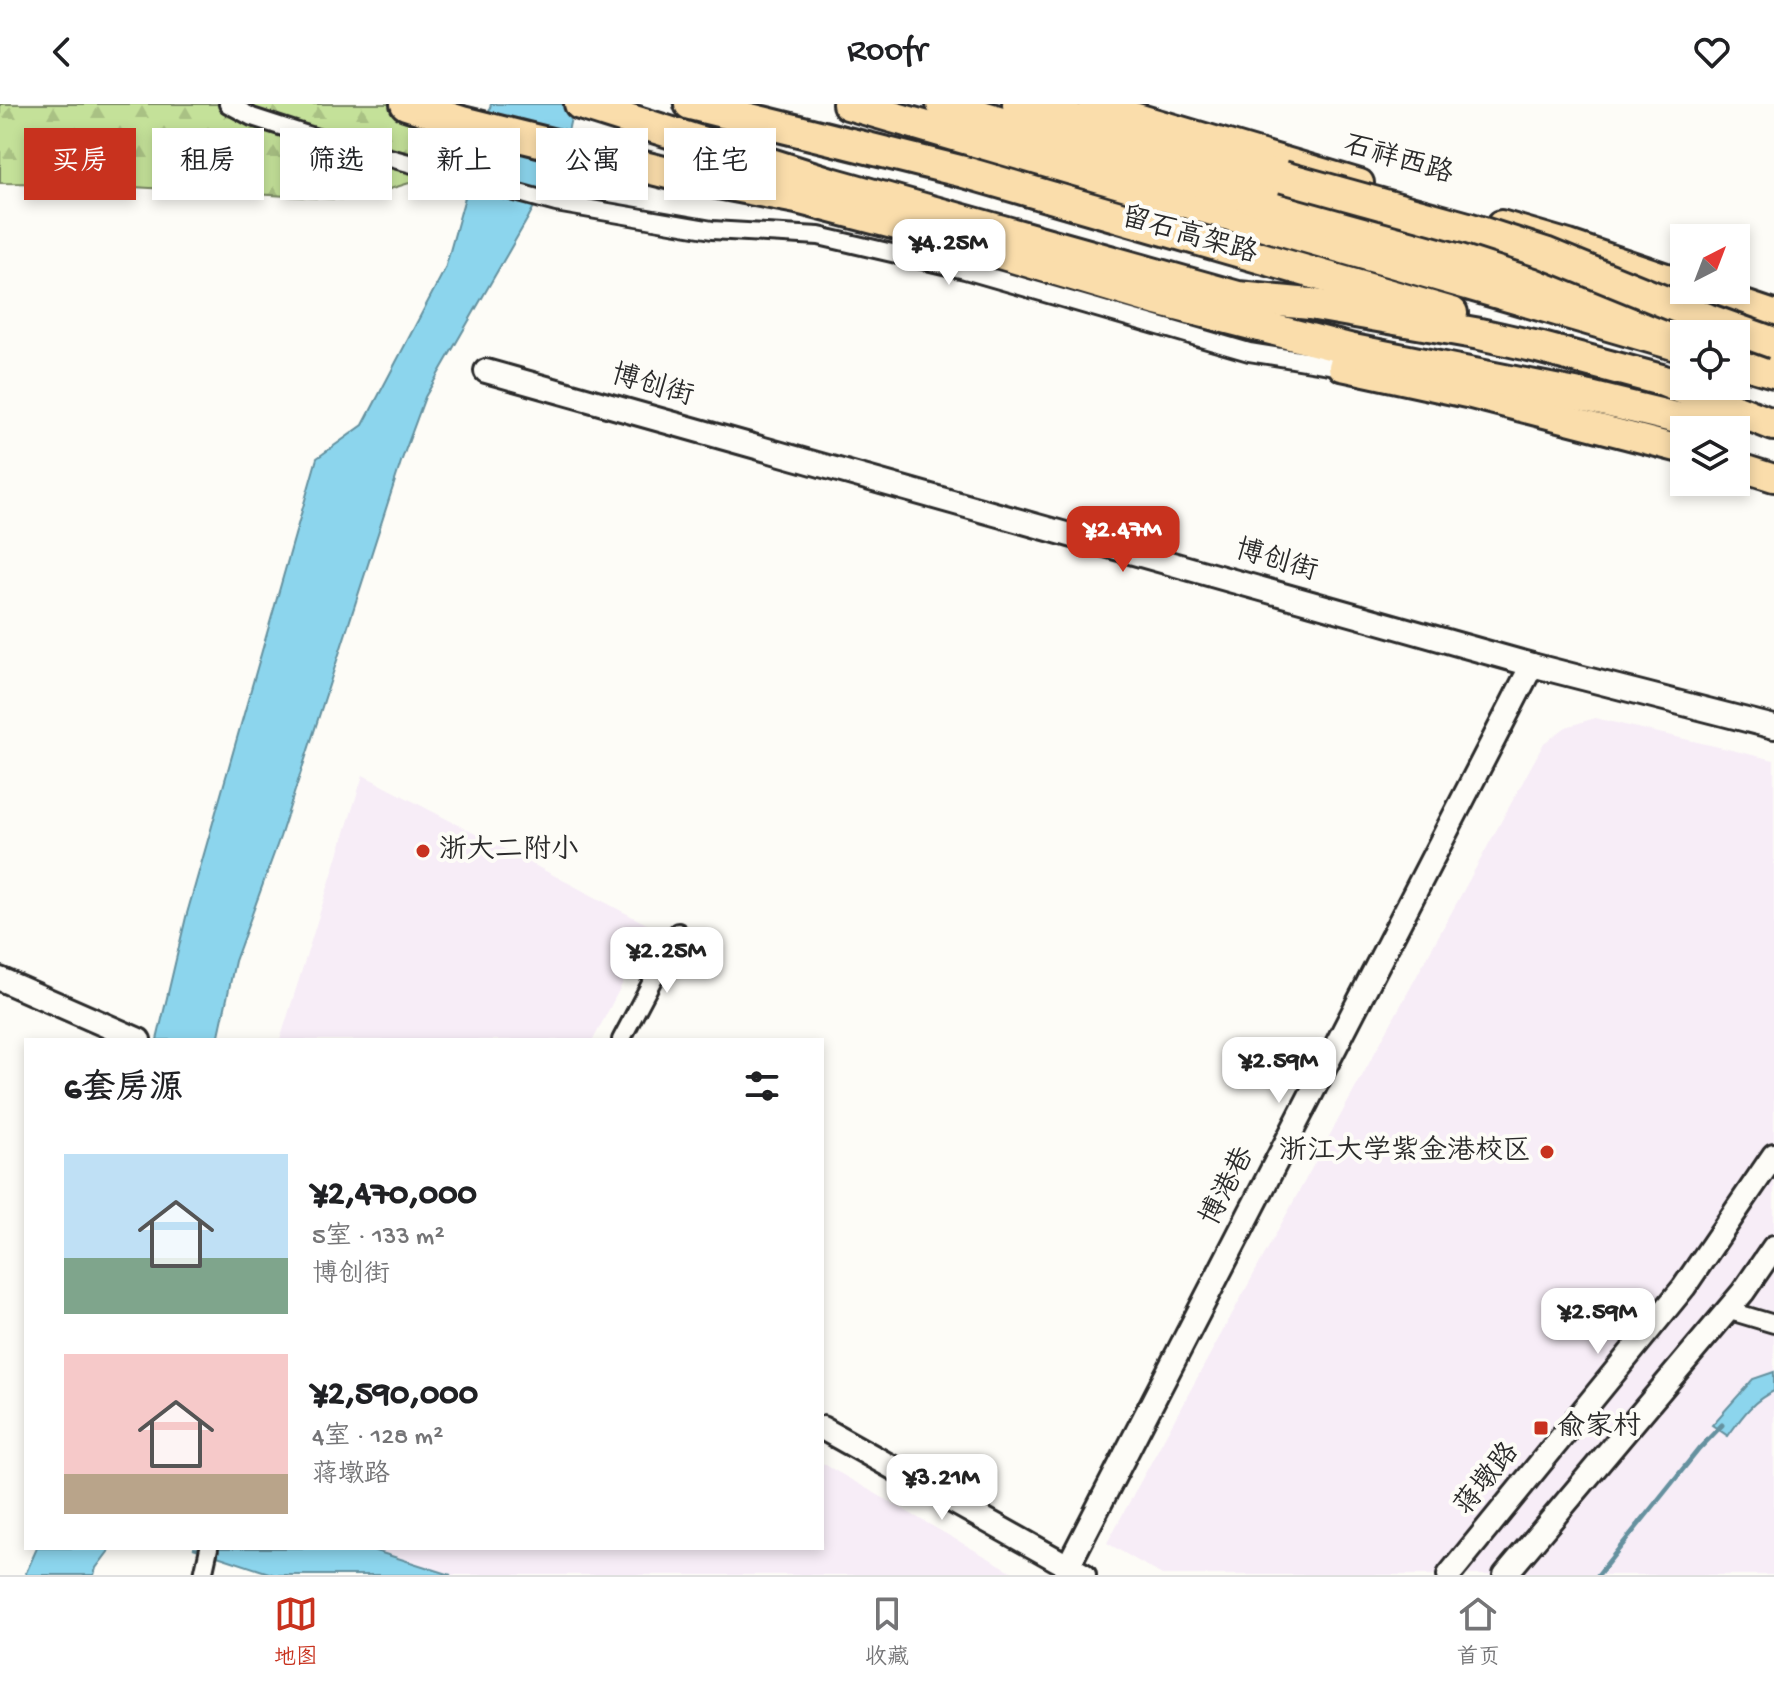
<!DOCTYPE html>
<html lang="zh">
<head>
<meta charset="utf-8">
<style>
  body { margin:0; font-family:"Gochi Hand","LXGW WenKai TC",sans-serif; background:#f6f6f6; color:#202124; height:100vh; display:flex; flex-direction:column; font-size:30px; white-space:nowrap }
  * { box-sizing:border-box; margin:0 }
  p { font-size:26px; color:#757577 }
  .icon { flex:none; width:44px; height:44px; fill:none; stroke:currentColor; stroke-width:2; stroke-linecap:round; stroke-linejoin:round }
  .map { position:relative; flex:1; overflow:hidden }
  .drawer { position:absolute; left:24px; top:934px; width:800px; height:512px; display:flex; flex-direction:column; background:#fff; border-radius:0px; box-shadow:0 4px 12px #0003 }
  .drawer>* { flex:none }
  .guide { position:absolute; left:24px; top:24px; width:800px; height:72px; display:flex; gap:16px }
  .needle { width:52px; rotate:42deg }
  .controls { position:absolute; left:1670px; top:120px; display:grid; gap:16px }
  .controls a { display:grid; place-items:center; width:80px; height:80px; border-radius:0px; background:#fff; box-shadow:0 4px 12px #0003; font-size:40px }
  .price { position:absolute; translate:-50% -68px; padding:0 18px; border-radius:16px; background:#fff; color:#222; font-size:26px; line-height:52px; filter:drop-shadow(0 2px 4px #0008) }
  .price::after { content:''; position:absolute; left:50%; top:48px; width:24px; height:18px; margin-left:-12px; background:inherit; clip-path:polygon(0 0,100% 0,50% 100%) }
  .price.current { background:#c8321e; color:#fff }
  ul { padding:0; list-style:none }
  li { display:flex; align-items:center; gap:24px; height:200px; padding:0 40px }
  li span { display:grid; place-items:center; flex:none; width:224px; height:160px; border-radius:0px; color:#555 }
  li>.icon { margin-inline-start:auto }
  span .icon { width:96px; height:96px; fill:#fffc; stroke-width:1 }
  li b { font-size:34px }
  h2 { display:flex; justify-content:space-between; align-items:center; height:96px; padding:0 40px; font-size:34px }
  .chip { padding:0 28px; border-radius:0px; background:#fff; box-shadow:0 4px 12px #0003; font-size:28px; line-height:72px }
  .chip.current { background:#c8321e; color:#fff }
  header { display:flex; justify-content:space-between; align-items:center; height:104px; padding:0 40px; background:#fff; font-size:36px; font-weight:600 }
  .dock { display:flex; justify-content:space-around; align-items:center; height:112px; border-top:2px solid #e0e0e0; background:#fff; font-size:22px; color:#757577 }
  .dock a { display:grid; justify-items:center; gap:4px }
  .dock .current { color:#c8321e }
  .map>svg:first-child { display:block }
  .built { fill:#f7edf7 }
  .forest { fill:url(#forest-firs); stroke:#788662; stroke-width:2 }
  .water { fill:#8cd5ed; stroke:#65919f; stroke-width:2 }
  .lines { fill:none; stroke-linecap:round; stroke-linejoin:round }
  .stream { stroke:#65919f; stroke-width:5 }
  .street-casing { stroke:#2b2b2b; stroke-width:22 }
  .secondary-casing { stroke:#2b2b2b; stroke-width:28 }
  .primary-casing { stroke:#2b2b2b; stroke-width:32 }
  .highway-casing { stroke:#2b2b2b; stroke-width:36 }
  .street { stroke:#fdfcf7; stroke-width:16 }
  .secondary { stroke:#fdfcf7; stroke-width:22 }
  .primary { stroke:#faddab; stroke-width:26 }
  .highway { stroke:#faddab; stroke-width:30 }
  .highway-bridge-casing { stroke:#2b2b2b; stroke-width:36; stroke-linecap:butt }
  .highway-bridge { stroke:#faddab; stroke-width:30 }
  .poi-dot { fill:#c8321e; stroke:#fdfcf7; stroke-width:3 }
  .labels { text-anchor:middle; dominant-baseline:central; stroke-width:8; stroke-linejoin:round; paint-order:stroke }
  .street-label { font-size:28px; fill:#2b2b2b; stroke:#fdfcf7 }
  .poi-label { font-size:28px; fill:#2b2b2b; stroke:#fdfcf7; text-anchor:start }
</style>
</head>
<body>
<header><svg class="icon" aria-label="back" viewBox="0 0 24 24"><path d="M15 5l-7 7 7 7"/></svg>Roofr<svg class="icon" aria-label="heart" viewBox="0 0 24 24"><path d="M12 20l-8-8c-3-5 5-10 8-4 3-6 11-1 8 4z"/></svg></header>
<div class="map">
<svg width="1774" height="1471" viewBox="0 0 1774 1471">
  <defs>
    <pattern id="forest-firs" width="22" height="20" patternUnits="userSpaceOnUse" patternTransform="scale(2)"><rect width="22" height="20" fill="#c4e199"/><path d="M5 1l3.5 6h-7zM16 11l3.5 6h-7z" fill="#a9c184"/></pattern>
  </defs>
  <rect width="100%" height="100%" fill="#fdfcf7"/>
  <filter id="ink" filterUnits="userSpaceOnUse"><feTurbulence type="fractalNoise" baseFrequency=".0125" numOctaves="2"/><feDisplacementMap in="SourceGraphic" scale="16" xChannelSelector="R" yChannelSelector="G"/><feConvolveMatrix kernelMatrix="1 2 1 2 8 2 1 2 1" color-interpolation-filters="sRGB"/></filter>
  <g filter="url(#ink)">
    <g class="built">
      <path d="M1595,614L1774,656V1471H1162L1107,1439L1544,639L1566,623Z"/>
      <path d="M363,671L652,823L593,936H280Z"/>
      <path d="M822,1359L1018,1471H451L366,1444H822Z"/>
    </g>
    <path class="forest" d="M0,0H442L429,73L354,96L82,80L0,79Z"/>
    <g class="water">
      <path d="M491,0H574L564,46L528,114L425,293L401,358L280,733L235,857L218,936H157L186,813L317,354L363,321L445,165Z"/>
      <path d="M1774,1268V1287C1753,1296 1741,1314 1728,1332L1712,1321L1753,1275Z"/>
      <path d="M37,1444H111L96,1464L94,1471H25Z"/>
      <path d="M193,1444H366L451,1471H275Z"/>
    </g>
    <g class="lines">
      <path class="stream" d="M1598,1471L1699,1345L1722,1321"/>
      <defs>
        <g id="street">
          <path d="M228,0L252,13L320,35L556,99L712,126L819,132L965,166L1249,248L1342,263"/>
          <path d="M621,936L678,828"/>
          <path d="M1727,1206L1774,1220"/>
          <path d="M203,1471L209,1444"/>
        </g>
        <g id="secondary">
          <path d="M486,267L1532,561L1774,623"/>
          <path d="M0,875L139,936"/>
          <path d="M822,1324L1084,1471"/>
          <path d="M1068,1462L1532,561"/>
          <path d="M1449,1471L1684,1183L1774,1051"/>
          <path d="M1505,1471L1743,1188L1774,1143"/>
        </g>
        <g id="primary">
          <path d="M1093,0L1360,79"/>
          <path d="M1501,120L1569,140L1684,179"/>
          <path d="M1703,186L1774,210"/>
          <path d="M1342,263L1467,290L1684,346"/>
          <path d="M1736,362L1774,374"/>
        </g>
        <g id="highway">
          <path d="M406,0L462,18L676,71L797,94L935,130L1153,195L1353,246L1590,293L1726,326"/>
          <path d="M580,0L831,79L1238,193L1310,200L1480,230L1538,243L1661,276L1774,321"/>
          <path d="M690,0L964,68L1452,209"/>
          <path d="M848,0L1684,243"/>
          <path d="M942,0L1276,101L1670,211"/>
          <path d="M1018,0L1283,73"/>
          <path d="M1736,257L1774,268"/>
        </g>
      </defs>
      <use href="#street" class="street-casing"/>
      <use href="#secondary" class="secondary-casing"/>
      <use href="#primary" class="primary-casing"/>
      <use href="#highway" class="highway-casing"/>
      <use href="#street" class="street"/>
      <use href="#secondary" class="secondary"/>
      <use href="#primary" class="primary"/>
      <use href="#highway" class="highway"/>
      <defs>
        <path id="highway-bridge" d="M1283,73L1468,124L1545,149L1707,215L1774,239"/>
      </defs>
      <use href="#highway-bridge" class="highway-bridge-casing"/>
      <use href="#highway-bridge" class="highway-bridge"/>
    </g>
  </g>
  <g class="poi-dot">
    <circle cx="423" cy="747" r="8"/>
    <circle cx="1547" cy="1048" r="8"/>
    <rect x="1533" y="1316" width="16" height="16" rx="4"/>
  </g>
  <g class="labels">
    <g class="street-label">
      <text transform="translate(1398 57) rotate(16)">石祥西路</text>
      <text transform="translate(1189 133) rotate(16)">留石高架路</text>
      <text transform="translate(652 283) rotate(16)">博创街</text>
      <text transform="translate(1276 458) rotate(16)">博创街</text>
      <text transform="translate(1229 1083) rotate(-63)">博港巷</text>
      <text transform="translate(1488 1376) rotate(-51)">蒋墩路</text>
    </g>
    <g class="poi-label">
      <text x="439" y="747">浙大二附小</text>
      <text x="1531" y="1048" text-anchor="end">浙江大学紫金港校区</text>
      <text x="1557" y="1324">俞家村</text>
    </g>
  </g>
</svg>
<div class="controls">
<a><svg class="needle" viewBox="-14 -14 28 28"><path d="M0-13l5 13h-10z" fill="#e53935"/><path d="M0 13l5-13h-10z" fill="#757577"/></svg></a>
<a><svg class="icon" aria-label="locate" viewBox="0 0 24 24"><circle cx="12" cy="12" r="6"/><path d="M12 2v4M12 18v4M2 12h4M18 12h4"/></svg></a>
<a><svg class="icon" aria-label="layers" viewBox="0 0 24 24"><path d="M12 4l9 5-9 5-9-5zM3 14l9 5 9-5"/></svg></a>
</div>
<b class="price" style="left:949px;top:183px">¥4.25M</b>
<b class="price current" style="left:1123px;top:470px">¥2.47M</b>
<b class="price" style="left:667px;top:891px">¥2.25M</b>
<b class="price" style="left:1279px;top:1001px">¥2.59M</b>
<b class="price" style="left:1598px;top:1252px">¥2.59M</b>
<b class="price" style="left:942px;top:1418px">¥3.21M</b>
<div class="guide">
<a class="chip current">买房</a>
<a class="chip">租房</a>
<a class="chip">筛选</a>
<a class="chip">新上</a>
<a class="chip">公寓</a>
<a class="chip">住宅</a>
</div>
<section class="drawer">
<h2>6套房源<svg class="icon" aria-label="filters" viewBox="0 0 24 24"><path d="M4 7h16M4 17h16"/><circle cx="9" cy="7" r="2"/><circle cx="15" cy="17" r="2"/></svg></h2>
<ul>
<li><span style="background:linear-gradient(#bfe0f5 65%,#7fa58c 0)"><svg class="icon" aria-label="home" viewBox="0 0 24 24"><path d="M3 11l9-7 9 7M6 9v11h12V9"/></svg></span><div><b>¥2,470,000</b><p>5室 · 133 m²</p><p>博创街</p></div></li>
<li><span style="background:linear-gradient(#f6c9c9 75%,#b9a48a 0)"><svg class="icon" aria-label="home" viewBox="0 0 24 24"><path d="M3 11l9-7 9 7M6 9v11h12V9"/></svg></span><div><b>¥2,590,000</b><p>4室 · 128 m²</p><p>蒋墩路</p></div></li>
</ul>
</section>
</div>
<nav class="dock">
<a class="current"><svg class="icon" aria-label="map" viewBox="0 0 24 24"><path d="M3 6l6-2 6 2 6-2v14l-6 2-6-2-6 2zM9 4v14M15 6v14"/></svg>地图</a>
<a><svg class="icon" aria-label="saved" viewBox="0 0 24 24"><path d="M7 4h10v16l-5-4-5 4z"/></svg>收藏</a>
<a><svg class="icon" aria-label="home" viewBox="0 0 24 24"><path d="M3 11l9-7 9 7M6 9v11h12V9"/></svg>首页</a>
</nav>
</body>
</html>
